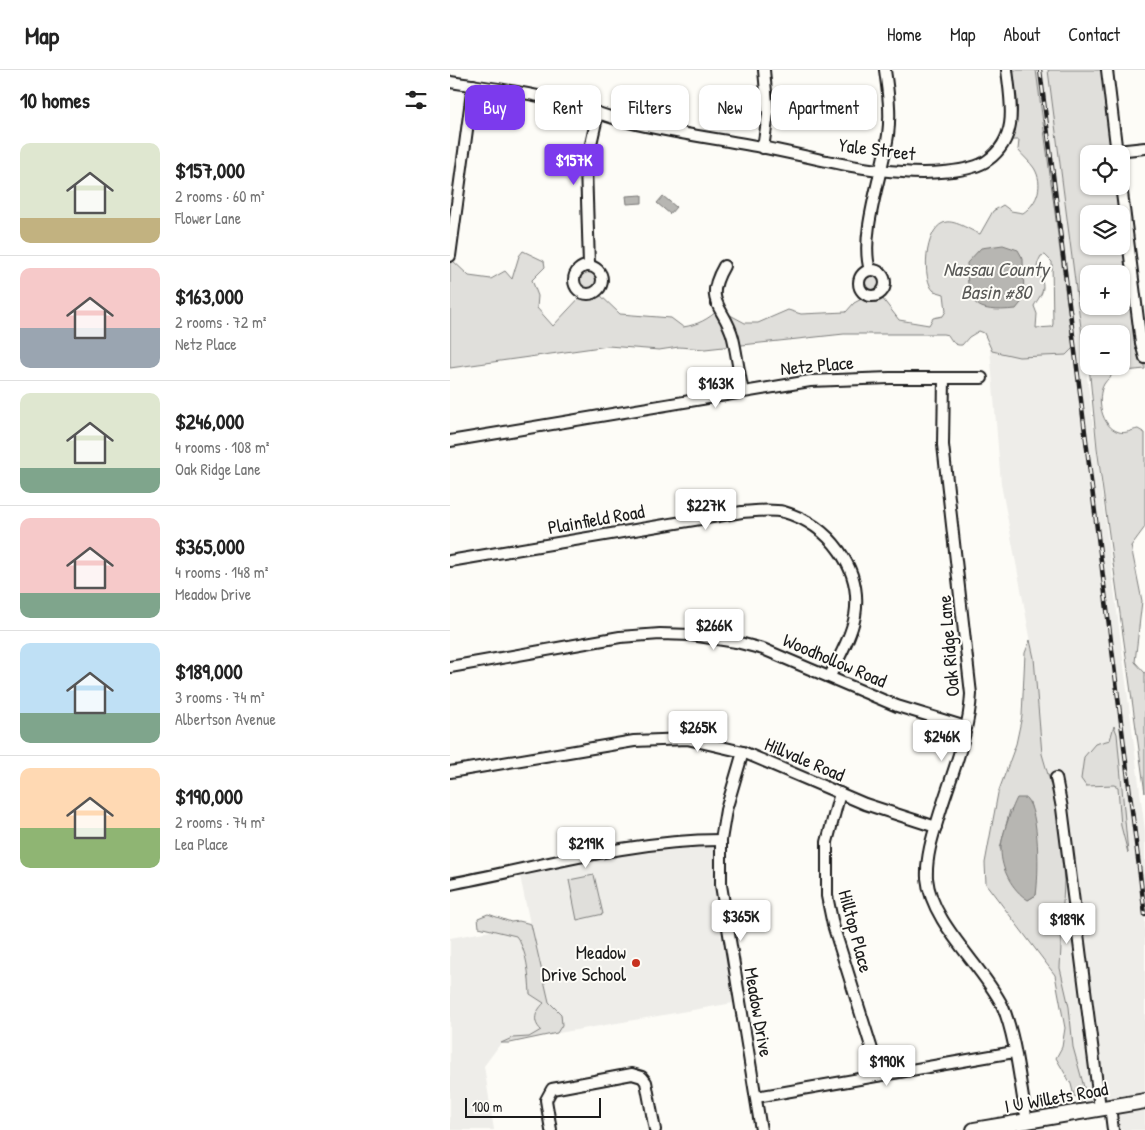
<!DOCTYPE html>
<html lang="en">
<head>
<meta charset="utf-8">
<style>
  body { margin:0; font-family:"Patrick Hand",sans-serif; background:#f6f6f6; color:#222; height:100vh; display:flex; flex-direction:column; font-size:19px; white-space:nowrap }
  * { box-sizing:border-box; margin:0 }
  p { font-size:16px; color:#767676 }
  .icon { flex:none; width:28px; height:28px; fill:none; stroke:currentColor; stroke-width:2; stroke-linecap:round; stroke-linejoin:round }
  .map { position:relative; flex:1; overflow:hidden }
  .details { display:flex; flex-direction:column; background:#fff; width:450px }
  .details>* { flex:none }
  .guide { position:absolute; left:15px; top:15px; width:475px; height:45px; display:flex; gap:10px }
  .tools { position:absolute; left:630px; top:75px; display:grid; gap:10px }
  .tools a { display:grid; place-items:center; width:50px; height:50px; border-radius:10px; background:#fff; box-shadow:0 1px 4px #0004; font-size:25px }
  .scale { position:absolute; left:15px; bottom:12px; width:136px; box-sizing:border-box; padding-left:5px; border:2px solid #1c1c1c; border-top:0; font-size:14px; line-height:18px; white-space:nowrap; color:#1c1c1c; -webkit-text-stroke:4px #fdfcf7; paint-order:stroke }
  .price { position:absolute; translate:-50% -42px; padding:0 11px; border-radius:5px; background:#fff; color:#222; font-size:16px; line-height:32px; filter:drop-shadow(0 1px 2px #0008) }
  .price::after { content:''; position:absolute; left:50%; top:30px; width:15px; height:11px; margin-left:-8px; background:inherit; clip-path:polygon(0 0,100% 0,50% 100%) }
  .price.selected { background:#7c3aed; color:#fff }
  ul { padding:0; list-style:none }
  li { display:flex; align-items:center; gap:15px; height:125px; padding:0 20px }
  li+li { border-top:1px solid #e0e0e0 }
  li span { display:grid; place-items:center; flex:none; width:140px; height:100px; border-radius:10px; color:#555 }
  li>.icon { margin-inline-start:auto }
  span .icon { width:60px; height:60px; fill:#fffc; stroke-width:1 }
  li b { font-size:21px }
  h2 { display:flex; justify-content:space-between; align-items:center; height:60px; padding:0 20px; font-size:21px }
  .tag { padding:0 18px; border-radius:10px; background:#fff; box-shadow:0 1px 4px #0004; font-size:18px; line-height:45px }
  .tag.selected { background:#7c3aed; color:#fff }
  header { display:flex; align-items:center; gap:30px; box-sizing:border-box; height:70px; padding:0 25px; background:#fff; border-bottom:1px solid #e0e0e0 }
  header strong { font-size:24px }
  nav { display:flex; gap:28px; margin-inline-start:auto; font-size:18px }
  main { display:flex; flex:1; min-height:0 }
  .map>svg:first-child { display:block }
  .built { fill:#eeede9 }
  .green { fill:#e0dfdb; stroke:#7e7e7c; fill-rule:evenodd }
  .water { fill:#b7b6b2; stroke:#797876 }
  .lines { fill:none; stroke-linecap:round; stroke-linejoin:round }
  .street-casing { stroke:#1c1c1c; stroke-width:14 }
  .secondary-casing { stroke:#1c1c1c; stroke-width:18 }
  .street { stroke:#fdfcf7; stroke-width:10 }
  .secondary { stroke:#fdfcf7; stroke-width:14 }
  .rail-casing { stroke:#1c1c1c; stroke-width:4.5 }
  .rail { stroke:#fdfcf7; stroke-width:2.5; stroke-dasharray:8; stroke-linecap:butt }
  .poi-dot { fill:#c8321e; stroke:#fdfcf7; stroke-width:2 }
  .labels { text-anchor:middle; dominant-baseline:central; stroke-width:4; stroke-linejoin:round; paint-order:stroke }
  .street-label { font-size:19px; fill:#1c1c1c; stroke:#fdfcf7 }
  .poi-label { font-size:19px; fill:#1c1c1c; stroke:#fdfcf7; text-anchor:end }
  .water-label { font-size:20px; font-style:italic; fill:#5a5a58; stroke:#fdfcf7 }
</style>
</head>
<body>
<header>
<strong>Map</strong>
<nav><a>Home</a><a>Map</a><a>About</a><a>Contact</a></nav>
</header>
<main>
<section class="details">
<h2>10 homes<svg class="icon" aria-label="filters" viewBox="0 0 24 24"><path d="M4 7h16M4 17h16"/><circle cx="9" cy="7" r="2"/><circle cx="15" cy="17" r="2"/></svg></h2>
<ul>
<li><span style="background:linear-gradient(#dfe7d0 75%,#c2b280 0)"><svg class="icon" aria-label="home" viewBox="0 0 24 24"><path d="M3 11l9-7 9 7M6 9v11h12V9"/></svg></span><div><b>$157,000</b><p>2 rooms · 60 m²</p><p>Flower Lane</p></div></li>
<li><span style="background:linear-gradient(#f6c9c9 60%,#9aa5b1 0)"><svg class="icon" aria-label="home" viewBox="0 0 24 24"><path d="M3 11l9-7 9 7M6 9v11h12V9"/></svg></span><div><b>$163,000</b><p>2 rooms · 72 m²</p><p>Netz Place</p></div></li>
<li><span style="background:linear-gradient(#dfe7d0 75%,#7fa58c 0)"><svg class="icon" aria-label="home" viewBox="0 0 24 24"><path d="M3 11l9-7 9 7M6 9v11h12V9"/></svg></span><div><b>$246,000</b><p>4 rooms · 108 m²</p><p>Oak Ridge Lane</p></div></li>
<li><span style="background:linear-gradient(#f6c9c9 75%,#7fa58c 0)"><svg class="icon" aria-label="home" viewBox="0 0 24 24"><path d="M3 11l9-7 9 7M6 9v11h12V9"/></svg></span><div><b>$365,000</b><p>4 rooms · 148 m²</p><p>Meadow Drive</p></div></li>
<li><span style="background:linear-gradient(#bfe0f5 70%,#7fa58c 0)"><svg class="icon" aria-label="home" viewBox="0 0 24 24"><path d="M3 11l9-7 9 7M6 9v11h12V9"/></svg></span><div><b>$189,000</b><p>3 rooms · 74 m²</p><p>Albertson Avenue</p></div></li>
<li><span style="background:linear-gradient(#ffd9b3 60%,#8fb573 0)"><svg class="icon" aria-label="home" viewBox="0 0 24 24"><path d="M3 11l9-7 9 7M6 9v11h12V9"/></svg></span><div><b>$190,000</b><p>2 rooms · 74 m²</p><p>Lea Place</p></div></li>
</ul>
</section>
<div class="map">
<svg width="695" height="1060" viewBox="0 0 695 1060">
  <rect width="100%" height="100%" fill="#fdfcf7"/>
  <filter id="ink" filterUnits="userSpaceOnUse"><feTurbulence type="fractalNoise" baseFrequency=".02" numOctaves="2"/><feDisplacementMap in="SourceGraphic" scale="10" xChannelSelector="R" yChannelSelector="G"/><feConvolveMatrix kernelMatrix="1 2 1 2 8 2 1 2 1" color-interpolation-filters="sRGB"/></filter>
  <g filter="url(#ink)">
    <g class="built">
      <path d="M586,0H598L695,761V1060H663L660,1037L631,1042L610,911L612,852L604,718L592,684L584,588L551,414L540,279L623,278Z"/>
      <path d="M271,770V789L289,932L51,973L34,996L44,1060H0V868L80,854L69,801L184,776Z"/>
    </g>
    <g class="green">
      <path d="M557,0H586L623,278L616,285L569,287L542,281L534,263L529,261L519,267L512,275C504,276 502,271 498,265L493,264H394L255,279L229,277L209,280L158,276L0,298V188L19,206L41,209L55,201L62,209L69,186L73,181L94,191L95,197L82,210L88,226L87,238L103,256L133,224C104,204 149,180 153,210L147,222L170,244L221,248L233,257C247,255 259,249 269,239L295,253H308L338,240L351,244L396,242L404,233L417,226L409,218L410,206L416,201L425,200L434,209V217L429,224L449,250L479,255L483,248L493,246L496,241L494,224L484,221C471,210 475,160 493,153C503,148 521,161 530,164L543,141L553,135L561,141L573,143C588,133 594,114 584,98C580,92 573,86 568,80L569,70H557ZM595,185L602,192L603,254L602,257L586,258L587,244L584,236C587,230 593,224 593,217C593,205 581,204 591,186Z"/>
      <path d="M598,0H657L667,84H639V116H671L695,293V299L665,302C662,306 657,309 654,314C646,328 651,357 669,362C675,364 682,360 688,359L695,363V457L681,476L692,531L685,592L695,603V723L647,378L639,296H671V264H639V294L638,289H635ZM639,144H671V176H639ZM639,204H671V236H639Z"/>
      <path d="M580,570L584,588L592,684L607,735L614,811L610,898L619,937L623,977L634,1017V1023L629,1028L624,1026L621,1014L606,988L612,977L615,958L605,905L536,814L535,793L548,723L566,674L572,646L575,583ZM580,732L585,757L586,825L578,830L550,778L560,740Z"/>
      <path d="M664,656L667,664L678,783L671,756L668,717L664,715L636,716L631,709L634,687L645,674L660,670Z"/>
      <path d="M144,805L153,844L127,850L119,810Z"/>
      <path d="M38,844L61,852L69,851L81,854L99,932L111,944L112,955L107,963L60,973H51L62,968L79,967L91,960C82,951 85,942 94,933L80,924C79,906 77,879 66,866L29,857L28,848Z"/>
    </g>
    <g class="water">
      <path d="M192,125V133L177,134L176,126Z"/>
      <path d="M213,126L226,137L220,144L207,133Z"/>
      <path d="M553,175L568,180L573,189L574,229L566,239C524,243 517,235 517,193L531,178Z"/>
      <path d="M567,728H576C590,742 589,806 586,825L578,830C562,820 551,799 551,780C550,770 562,737 567,728Z"/>
    </g>
    <g class="lines">
      <defs>
        <g id="street">
          <path d="M657,0L667,84"/>
          <path d="M0,12C32,17 65,20 97,28C122,33 145,43 170,50C215,62 264,68 311,77C358,86 405,100 453,102C474,104 521,103 538,90C569,67 561,34 557,0"/>
          <path d="M313,78L318,44L314,0"/>
          <path d="M667,81L695,78"/>
          <path d="M671,115L691,273L695,288"/>
          <path d="M0,186L23,15"/>
          <path d="M139,195L136,96L148,43"/>
          <circle cx="138" cy="210" r="14"/>
          <path d="M274,196C252,234 275,236 283,268C287,285 289,304 293,322"/>
          <circle cx="422" cy="213" r="13"/>
          <path d="M420,200C409,165 433,102 438,65C441,43 438,21 435,0"/>
          <path d="M494,308L493,375L521,624C519,666 500,708 488,749C482,768 476,788 477,808C481,853 532,895 552,935C566,966 570,1016 577,1051"/>
          <path d="M0,371L360,311L440,308H532"/>
          <path d="M0,491L292,442C306,441 320,439 334,442C379,455 413,498 405,546C401,567 389,587 380,606"/>
          <path d="M0,597L170,567L210,564L242,565L286,572L313,579L447,636L516,657"/>
          <path d="M293,682L276,740L271,770V815L311,1060"/>
          <path d="M0,702L184,671L237,669L293,682L415,734L486,757"/>
          <path d="M606,708L612,738L650,1038"/>
          <path d="M390,723L377,772V826L383,855L430,1005"/>
          <path d="M0,814C90,797 179,770 271,770"/>
          <path d="M306,1027L564,982"/>
          <path d="M660,1036L663,1060"/>
          <path d="M101,1060L96,1030L102,1019L182,1004L192,1007L196,1012L205,1060"/>
        </g>
        <path id="secondary" d="M524,1060L695,1031"/>
      </defs>
      <use href="#street" class="street-casing"/>
      <use href="#secondary" class="secondary-casing"/>
      <use href="#street" class="street"/>
      <use href="#secondary" class="secondary"/>
      <defs>
        <path id="rail" d="M590,0L695,845"/>
      </defs>
      <use href="#rail" class="rail-casing"/>
      <use href="#rail" class="rail"/>
    </g>
  </g>
  <circle class="poi-dot" cx="186" cy="893" r="5"/>
  <g class="labels">
    <g class="street-label">
      <text transform="translate(427 79) rotate(7)">Yale Street</text>
      <text transform="translate(367 295) rotate(-5)">Netz Place</text>
      <text transform="translate(146 449) rotate(-10)">Plainfield Road</text>
      <text transform="translate(498 576) rotate(-95)">Oak Ridge Lane</text>
      <text transform="translate(385 590) rotate(23)">Woodhollow Road</text>
      <text transform="translate(355 689) rotate(23)">Hillvale Road</text>
      <text transform="translate(406 861) rotate(75)">Hilltop Place</text>
      <text transform="translate(309 942) rotate(80)">Meadow Drive</text>
      <text transform="translate(606 1027) rotate(-10)">I U Willets Road</text>
    </g>
    <g class="poi-label">
      <text x="176" y="882">Meadow<tspan x="176" dy="22">Drive School</tspan></text>
    </g>
    <g class="water-label">
      <text x="546" y="198">Nassau County<tspan x="546" dy="23">Basin #80</tspan></text>
    </g>
  </g>
</svg>
<div class="tools">
<a><svg class="icon" aria-label="locate" viewBox="0 0 24 24"><circle cx="12" cy="12" r="6"/><path d="M12 2v4M12 18v4M2 12h4M18 12h4"/></svg></a>
<a><svg class="icon" aria-label="layers" viewBox="0 0 24 24"><path d="M12 4l9 5-9 5-9-5zM3 14l9 5 9-5"/></svg></a>
<a>+</a>
<a>−</a>
</div>
<div class="scale">100 m</div>
<b class="price selected" style="left:124px;top:116px">$157K</b>
<b class="price" style="left:266px;top:339px">$163K</b>
<b class="price" style="left:256px;top:461px">$227K</b>
<b class="price" style="left:264px;top:581px">$266K</b>
<b class="price" style="left:248px;top:683px">$265K</b>
<b class="price" style="left:492px;top:692px">$246K</b>
<b class="price" style="left:136px;top:799px">$219K</b>
<b class="price" style="left:291px;top:872px">$365K</b>
<b class="price" style="left:617px;top:875px">$189K</b>
<b class="price" style="left:437px;top:1017px">$190K</b>
<div class="guide">
<a class="tag selected">Buy</a>
<a class="tag">Rent</a>
<a class="tag">Filters</a>
<a class="tag">New</a>
<a class="tag">Apartment</a>
</div>
</div>
</main>
</body>
</html>
